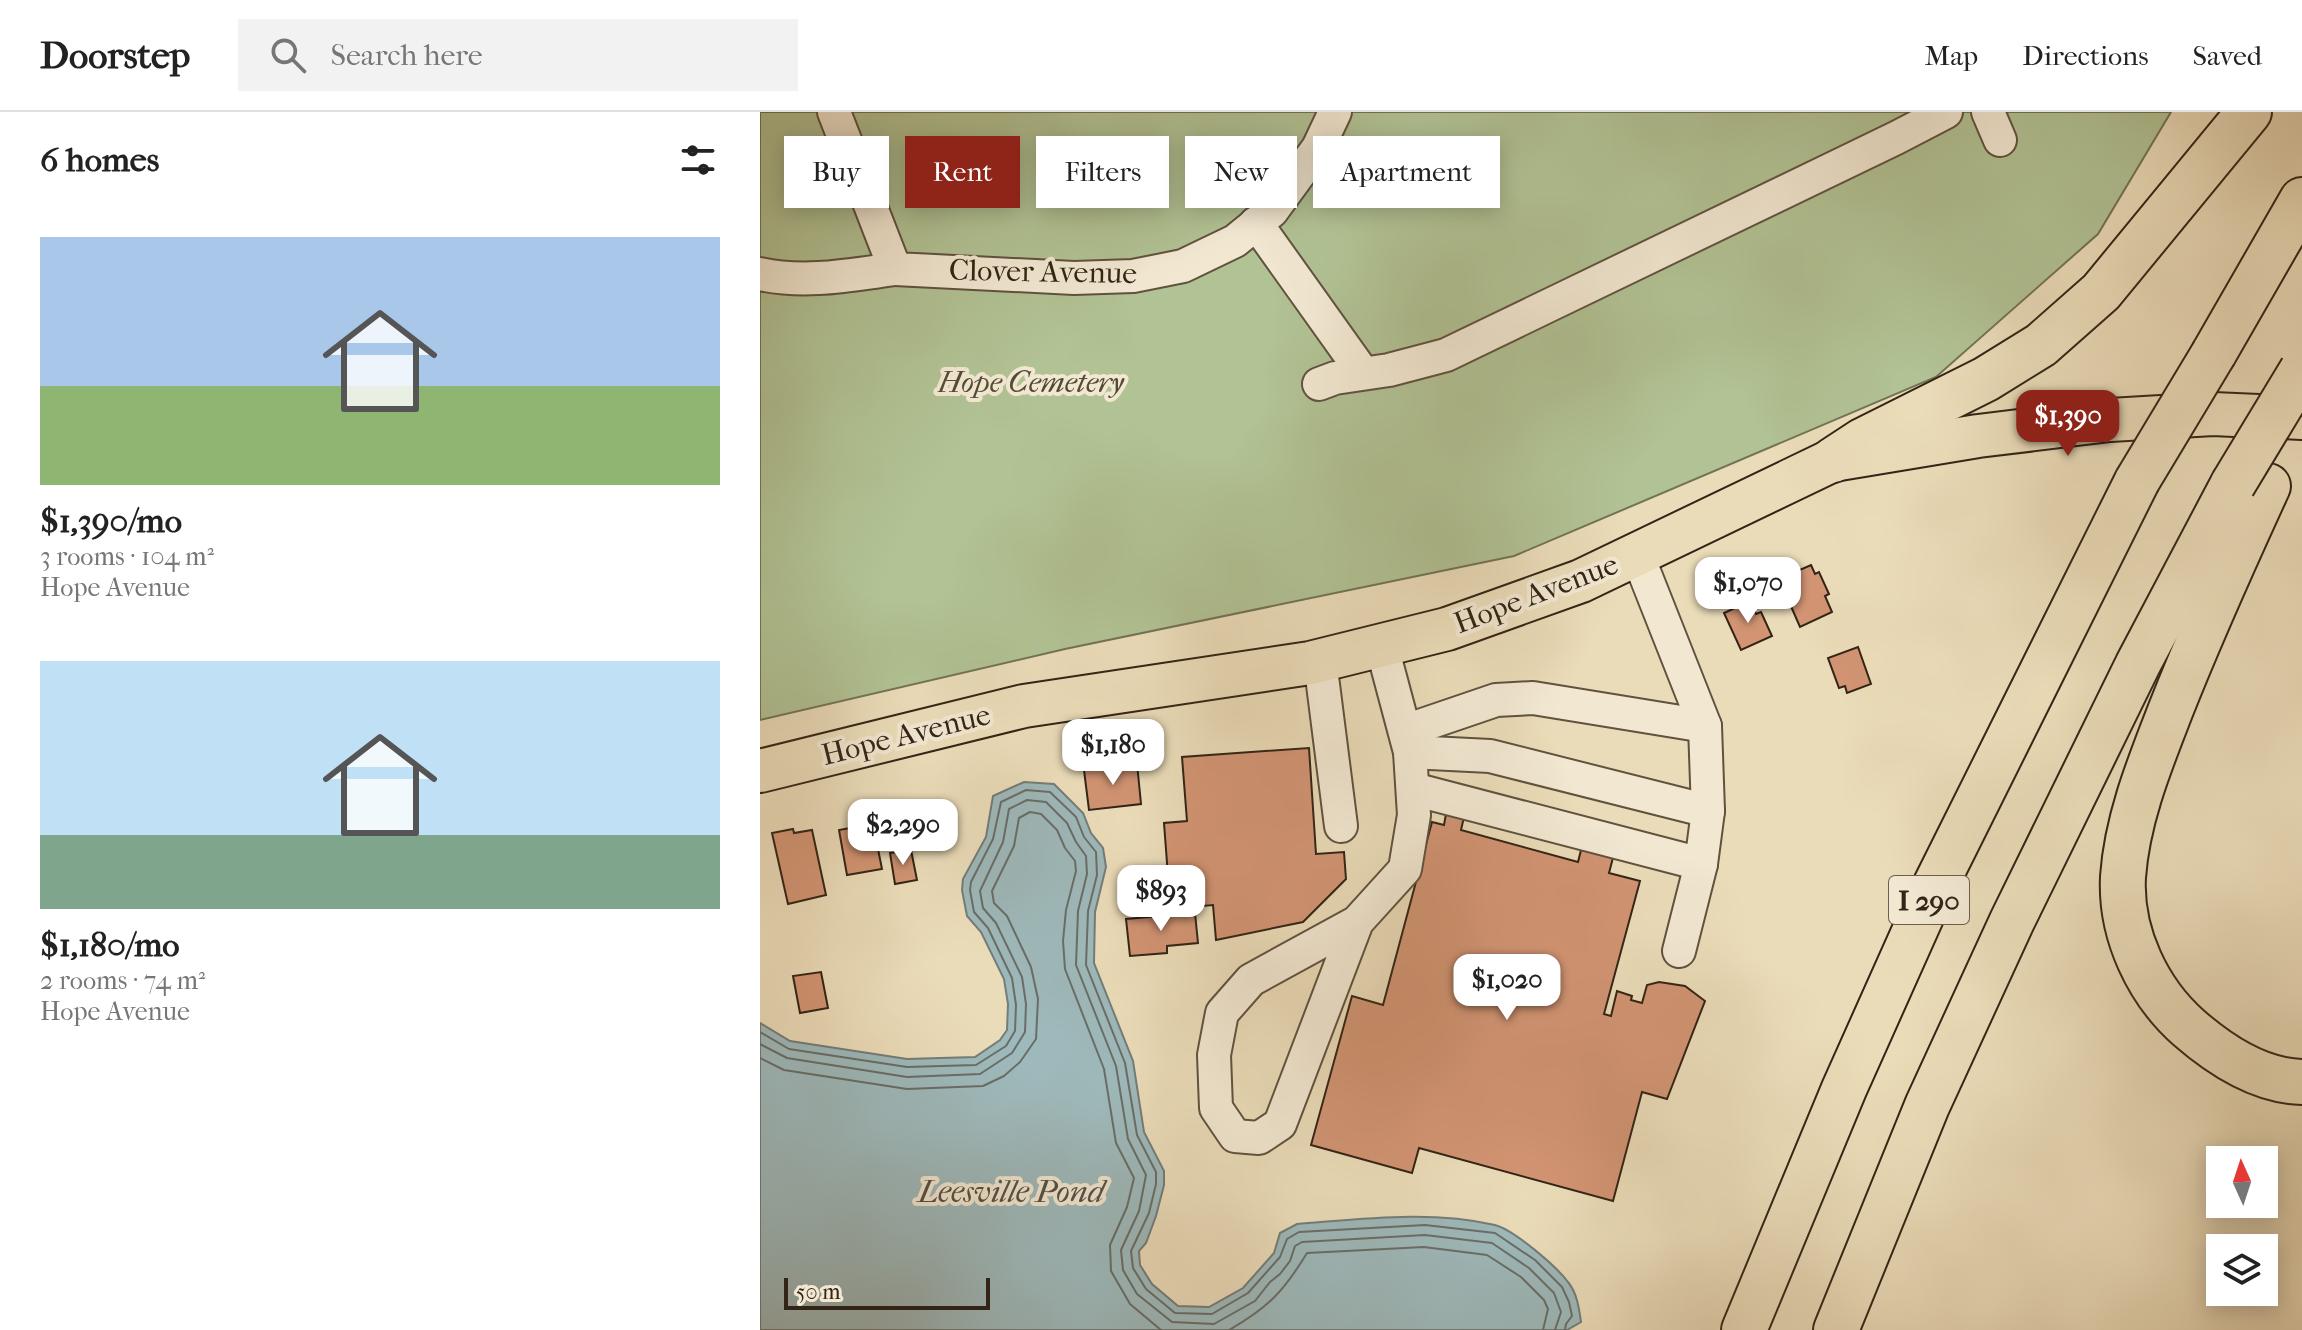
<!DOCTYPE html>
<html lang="en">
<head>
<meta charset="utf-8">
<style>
  body { margin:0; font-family:"IM FELL French Canon",serif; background:#f2f2f2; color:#222; height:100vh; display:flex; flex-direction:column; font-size:30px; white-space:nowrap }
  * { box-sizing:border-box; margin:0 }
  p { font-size:26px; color:#767676 }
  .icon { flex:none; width:44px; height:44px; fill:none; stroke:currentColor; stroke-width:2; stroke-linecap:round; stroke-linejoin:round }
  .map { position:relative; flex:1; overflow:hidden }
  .details { display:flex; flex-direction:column; background:#fff; width:760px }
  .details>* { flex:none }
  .hud { position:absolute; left:24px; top:24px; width:760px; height:72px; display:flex; gap:16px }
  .needle { width:52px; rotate:357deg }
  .buttons { position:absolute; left:1446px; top:1034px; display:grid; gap:16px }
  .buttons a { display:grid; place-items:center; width:72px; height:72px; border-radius:0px; background:#fff; box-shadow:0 4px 20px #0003; font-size:40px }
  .scale { position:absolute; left:24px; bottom:20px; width:206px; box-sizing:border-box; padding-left:8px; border:4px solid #322416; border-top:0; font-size:22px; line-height:28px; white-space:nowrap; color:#322416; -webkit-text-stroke:6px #f2e8d2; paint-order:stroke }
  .price { position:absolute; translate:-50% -68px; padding:0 18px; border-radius:16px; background:#fff; color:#222; font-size:26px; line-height:52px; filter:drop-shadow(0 2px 4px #0008) }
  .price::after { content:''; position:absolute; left:50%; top:48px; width:24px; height:18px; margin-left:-12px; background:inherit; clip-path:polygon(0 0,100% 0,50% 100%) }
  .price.active { background:#8f2418; color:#fff }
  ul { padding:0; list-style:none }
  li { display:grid; align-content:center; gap:16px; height:424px; padding:0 40px }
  li span { display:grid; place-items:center; height:248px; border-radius:0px; color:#555 }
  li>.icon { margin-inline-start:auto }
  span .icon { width:144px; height:144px; fill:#fffc; stroke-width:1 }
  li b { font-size:34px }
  h2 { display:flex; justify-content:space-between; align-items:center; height:96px; padding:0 40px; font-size:34px }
  .pill { padding:0 28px; border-radius:0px; background:#fff; box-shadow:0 4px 20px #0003; font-size:28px; line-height:72px }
  .pill.active { background:#8f2418; color:#fff }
  header { display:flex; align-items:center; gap:48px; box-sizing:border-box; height:112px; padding:0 40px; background:#fff; border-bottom:2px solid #e0e0e0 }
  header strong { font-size:38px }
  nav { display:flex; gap:44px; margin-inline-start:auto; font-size:28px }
  .search { width:560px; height:72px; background:#f2f2f2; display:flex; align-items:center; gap:20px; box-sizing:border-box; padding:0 28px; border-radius:0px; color:#767676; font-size:30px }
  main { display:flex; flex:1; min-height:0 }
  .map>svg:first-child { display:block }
  .green { fill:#b1c294; stroke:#727355; stroke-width:2 }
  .water { fill:#9eb9bb; stroke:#737d79; stroke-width:2 }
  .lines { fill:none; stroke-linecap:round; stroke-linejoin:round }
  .shore { stroke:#686e68; stroke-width:2 }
  .building { fill:#d29473; stroke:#322416; stroke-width:2 }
  .minor-casing { stroke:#60523f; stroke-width:36 }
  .major-casing { stroke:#322416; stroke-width:46 }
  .highway-casing { stroke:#322416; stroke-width:48 }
  .minor { stroke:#f2e8d2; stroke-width:32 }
  .major { stroke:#ebdcb9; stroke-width:42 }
  .highway { stroke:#ebdcb9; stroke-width:44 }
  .highway-bridge-casing { stroke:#322416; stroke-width:48; stroke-linecap:butt }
  .highway-bridge { stroke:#ebdcb9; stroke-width:44 }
  .labels { text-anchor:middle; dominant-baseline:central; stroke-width:8; stroke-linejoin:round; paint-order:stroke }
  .shield { fill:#f2e8d2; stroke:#6c5f4e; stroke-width:2 }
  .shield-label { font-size:28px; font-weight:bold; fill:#322416 }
  .street-label { font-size:30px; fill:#322416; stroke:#f2e8d2 }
  .park-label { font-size:30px; font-style:italic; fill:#524c36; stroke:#f2e8d2 }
  .water-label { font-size:32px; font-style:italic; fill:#525148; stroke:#f2e8d2 }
</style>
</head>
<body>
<header>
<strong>Doorstep</strong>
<div class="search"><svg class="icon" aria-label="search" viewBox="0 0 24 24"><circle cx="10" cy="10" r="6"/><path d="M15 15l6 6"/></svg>Search here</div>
<nav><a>Map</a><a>Directions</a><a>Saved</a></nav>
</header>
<main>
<section class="details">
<h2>6 homes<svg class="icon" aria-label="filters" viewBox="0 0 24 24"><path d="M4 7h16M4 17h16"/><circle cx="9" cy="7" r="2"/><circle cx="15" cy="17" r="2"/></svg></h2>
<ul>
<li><span style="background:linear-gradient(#a9c7e8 60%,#8fb573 0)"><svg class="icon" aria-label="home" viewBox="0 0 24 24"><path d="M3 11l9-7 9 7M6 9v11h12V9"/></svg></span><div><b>$1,390/mo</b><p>3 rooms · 104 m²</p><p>Hope Avenue</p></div></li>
<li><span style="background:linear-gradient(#bfe0f5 70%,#7fa58c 0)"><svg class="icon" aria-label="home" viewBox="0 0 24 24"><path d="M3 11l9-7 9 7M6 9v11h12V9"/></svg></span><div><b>$1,180/mo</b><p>2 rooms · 74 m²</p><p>Hope Avenue</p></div></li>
</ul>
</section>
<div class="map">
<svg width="1542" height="1218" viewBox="0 0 1542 1218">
  <rect width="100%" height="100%" fill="#ebdcb9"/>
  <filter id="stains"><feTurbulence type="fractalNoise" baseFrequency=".0025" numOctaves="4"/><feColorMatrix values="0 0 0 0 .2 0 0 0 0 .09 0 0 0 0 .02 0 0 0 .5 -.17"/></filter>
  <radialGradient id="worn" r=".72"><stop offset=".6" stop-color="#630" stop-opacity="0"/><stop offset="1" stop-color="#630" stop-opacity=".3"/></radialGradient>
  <path class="green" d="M0,0H1411L1338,122L1176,265L754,444L305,537L0,608Z"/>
  <path class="water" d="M264,670L294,672L323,701L331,721L343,736L346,755L335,800L334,851L373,949L384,1020L404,1059V1073L396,1104L386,1131L379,1139L380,1153L392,1172L418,1194L449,1195L483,1176L514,1141L520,1121L537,1112C602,1107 671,1098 735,1113C754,1118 796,1154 808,1170C817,1181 819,1196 821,1210L807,1218H0V911L30,929L147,947L215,945L240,928L247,918L248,892L244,867L221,820L207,804L202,778L203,767L226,725L233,684Z"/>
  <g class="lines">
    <g class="shore">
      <path d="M0,920L29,937L147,955L216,953L246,934L255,919L256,893L252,866L228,816L214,800L210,778L211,770L233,727L241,690L266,678L290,680L316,705L324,725L336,740L337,763L328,799L326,853L365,951L377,1023L396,1060V1072L389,1101L371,1139L373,1156L386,1177L415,1201L452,1202L488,1181L520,1145L527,1127L539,1120L665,1113L735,1121L775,1148L802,1175L809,1190L812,1204L806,1212L805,1218"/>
      <path d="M0,932L27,946L147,965L220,962L252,941L265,920L266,892L262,865L236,811L223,796L220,779L243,730L249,697L267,688L286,690L307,711L316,730L326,744L327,762L318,799L316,853L356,954L368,1027L386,1063L379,1099L361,1138L363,1158L377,1182L412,1210L454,1212L495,1189L510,1170L520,1162L530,1149L535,1134L542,1130L665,1123L732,1131L769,1156L794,1181L801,1200L795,1218"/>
      <path d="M0,946L24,958L147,977L223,974L244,964L260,950L276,927L278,887L271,855L247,804L234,791L232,779L254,734L259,706L270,700L281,702L297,718L305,736L315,749L316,759L306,798L303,829L305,857L344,957L356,1031L374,1066L367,1095L350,1133L351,1159L370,1192L401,1218"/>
      <path d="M469,1218C508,1196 524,1179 547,1141L664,1135L727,1143L761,1165L784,1188L788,1197L783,1218"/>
    </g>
  </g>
  <g class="building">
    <path d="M1051,453L1055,462L1059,460L1069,482L1065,484L1072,500L1040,515L1019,467Z"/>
    <path d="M990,489L996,502L1001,500L1012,524L981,538L964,501Z"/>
    <path d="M1098,535L1111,572L1087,581L1085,574L1079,576L1068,546Z"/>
    <path d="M549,636L556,742L584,740L586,767L543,810L456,828L453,793L431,795L428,762L408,764L404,711L427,709L422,645Z"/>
    <path d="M377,651L381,692L329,698L324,658Z"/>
    <path d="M686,702L704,705L701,718L818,750L823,730L855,738L849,761L880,769L844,902L851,904L857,879L872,884L871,888L882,891L887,873L899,870L925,874L945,889L907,987L882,980L853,1089L659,1036L652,1061L551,1033L592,884L623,893L672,710L684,713Z"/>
    <path d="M113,712L122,757L87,763L79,718Z"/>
    <path d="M33,717L34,721L52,718L66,783L28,792L12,721Z"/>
    <path d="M151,738L157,768L135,772L130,741Z"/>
    <path d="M435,801L438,831L407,834V841L370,844L366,807Z"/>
    <path d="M61,860L68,896L40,901L33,864Z"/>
  </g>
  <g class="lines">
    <defs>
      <g id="minor">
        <path d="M74,0L135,157L314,166L373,164L423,154L475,129L512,99L558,36L575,0"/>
        <path d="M1228,0L1240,28"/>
        <path d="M496,111L603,261"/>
        <path d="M0,162C45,172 90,163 135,157"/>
        <path d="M559,272L575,266L629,258L686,243L1136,26L1186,0"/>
        <path d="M560,549L581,714"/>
        <path d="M645,619L736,588L773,586L945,614L877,442"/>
        <path d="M650,640L730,644L948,699"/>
        <path d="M653,677L941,752"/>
        <path d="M597,810L520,1012L499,1026L475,1024L456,996L454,943L462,901L491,868L597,810L645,757L654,703L650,640L622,535"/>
        <path d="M919,839L941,752L948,699L945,614"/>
      </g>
      <path id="major" d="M0,659L264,594L550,551L687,517L821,469L1073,348L1218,324L1350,308L1453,302L1542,306"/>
      <g id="highway">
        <path d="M1454,241L1542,88"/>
        <path d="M1073,348L1102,329L1226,267L1281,233L1341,180L1489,0"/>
        <path d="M1508,374C1474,448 1441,521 1411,597C1390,651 1367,707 1363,765C1360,822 1388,880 1429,916C1460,943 1500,969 1542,970"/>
        <path d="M984,1218L1084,977L1173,778L1377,369"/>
        <path d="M1076,1218L1167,994L1252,809L1378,552L1473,372"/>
      </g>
    </defs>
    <use href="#minor" class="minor-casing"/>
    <use href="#major" class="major-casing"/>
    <use href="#highway" class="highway-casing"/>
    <use href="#minor" class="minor"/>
    <use href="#major" class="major"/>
    <use href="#highway" class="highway"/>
    <defs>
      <g id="highway-bridge">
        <path d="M1377,369L1454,241"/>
        <path d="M1473,372L1542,258"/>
      </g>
    </defs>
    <use href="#highway-bridge" class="highway-bridge-casing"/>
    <use href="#highway-bridge" class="highway-bridge"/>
  </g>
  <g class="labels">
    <rect class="shield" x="1129" y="764" width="80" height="48" rx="6"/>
    <g class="shield-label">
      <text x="1169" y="788">I 290</text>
    </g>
    <g class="street-label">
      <text transform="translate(283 160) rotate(1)">Clover Avenue</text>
      <text transform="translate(776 482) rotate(-21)">Hope Avenue</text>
      <text transform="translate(146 623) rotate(-14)">Hope Avenue</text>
    </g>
    <g class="park-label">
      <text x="271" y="270">Hope Cemetery</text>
    </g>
    <g class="water-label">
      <text x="251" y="1079">Leesville Pond</text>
    </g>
  </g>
  <rect width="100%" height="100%" filter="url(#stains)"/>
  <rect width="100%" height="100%" fill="url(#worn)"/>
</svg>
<div class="buttons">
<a><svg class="needle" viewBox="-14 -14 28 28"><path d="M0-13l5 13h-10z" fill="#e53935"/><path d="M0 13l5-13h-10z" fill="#767676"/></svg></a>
<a><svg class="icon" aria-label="layers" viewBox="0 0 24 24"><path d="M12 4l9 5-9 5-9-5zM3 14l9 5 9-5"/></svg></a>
</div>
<div class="scale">50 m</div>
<b class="price active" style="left:1308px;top:346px">$1,390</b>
<b class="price" style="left:988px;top:513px">$1,070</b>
<b class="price" style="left:353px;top:675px">$1,180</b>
<b class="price" style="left:143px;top:755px">$2,290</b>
<b class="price" style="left:401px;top:821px">$893</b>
<b class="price" style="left:747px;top:910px">$1,020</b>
<div class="hud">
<a class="pill">Buy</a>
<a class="pill active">Rent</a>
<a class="pill">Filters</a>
<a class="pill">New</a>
<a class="pill">Apartment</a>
</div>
</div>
</main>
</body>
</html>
